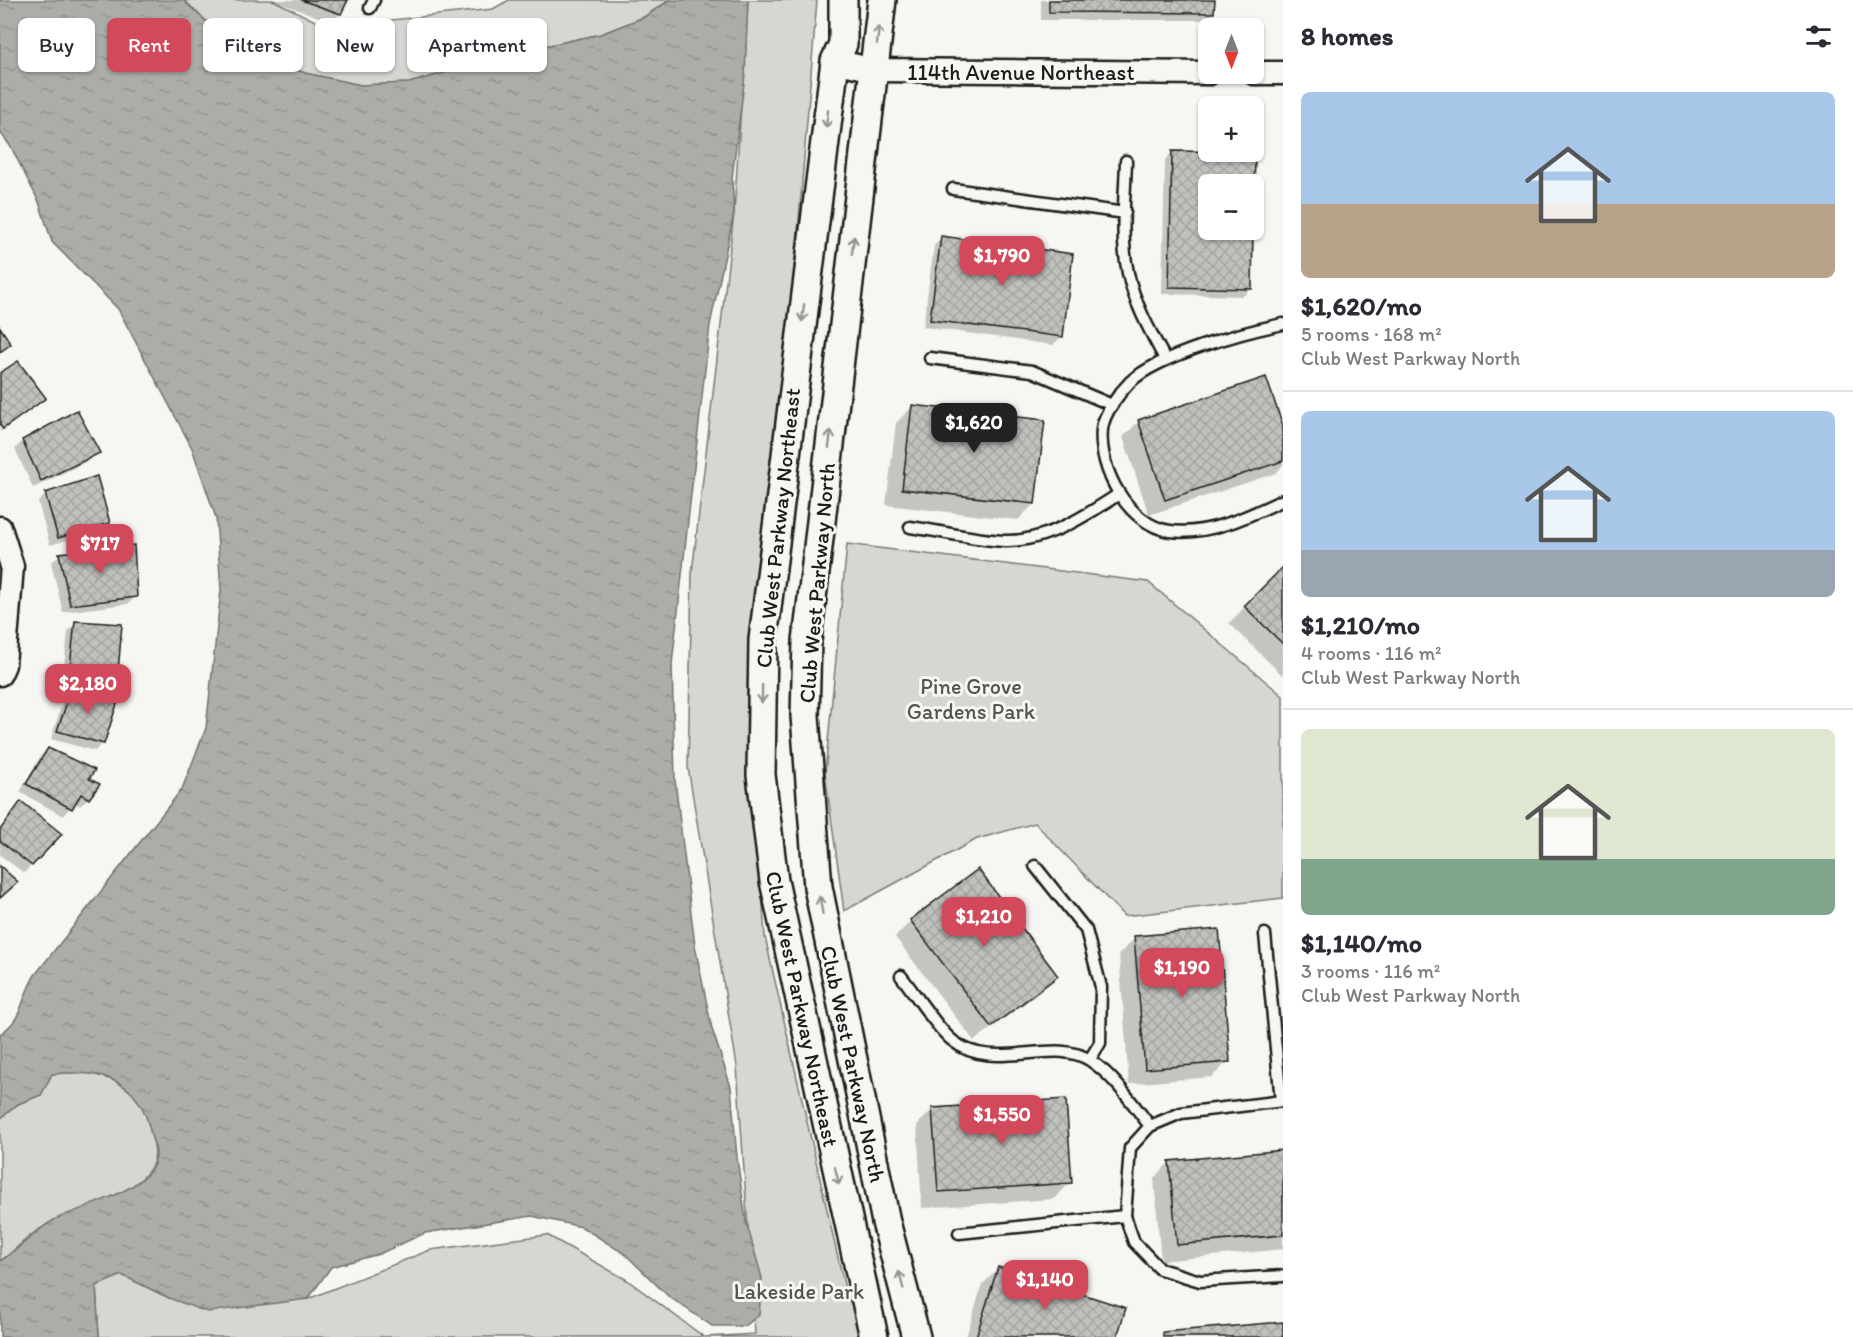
<!DOCTYPE html>
<html lang="en">
<head>
<meta charset="utf-8">
<style>
  body { margin:0; font-family:Itim,sans-serif; background:#f2f2f3; color:#2b2b33; height:100vh; display:flex; flex-direction:column; font-size:22px; white-space:nowrap }
  * { box-sizing:border-box; margin:0 }
  p { font-size:20px; color:#7c7c81 }
  .icon { flex:none; width:33px; height:33px; fill:none; stroke:currentColor; stroke-width:2; stroke-linecap:round; stroke-linejoin:round }
  .map { position:relative; flex:1; overflow:hidden }
  .sheet { display:flex; flex-direction:column; background:#fff; width:570px }
  .sheet>* { flex:none }
  .hud { position:absolute; left:18px; top:18px; width:570px; height:54px; display:flex; gap:12px }
  .needle { width:39px; rotate:180deg }
  .fabs { position:absolute; left:1198px; top:18px; display:grid; gap:12px }
  .fabs a { display:grid; place-items:center; width:66px; height:66px; border-radius:9px; background:#fff; box-shadow:0 2px 4px #0004; font-size:30px }
  .price { position:absolute; translate:-50% -51px; padding:0 14px; border-radius:12px; background:#d1495b; color:#fff; font-size:20px; line-height:39px; filter:drop-shadow(0 2px 3px #0008) }
  .price::after { content:''; position:absolute; left:50%; top:36px; width:18px; height:14px; margin-left:-9px; background:inherit; clip-path:polygon(0 0,100% 0,50% 100%) }
  .price.selected { background:#222; color:#fff }
  ul { padding:0; list-style:none }
  li { display:grid; align-content:center; gap:12px; height:318px; padding:0 18px }
  li+li { border-top:2px solid #e1e1e2 }
  li span { display:grid; place-items:center; height:186px; border-radius:9px; color:#555 }
  li>.icon { margin-inline-start:auto }
  span .icon { width:108px; height:108px; fill:#fffc; stroke-width:1 }
  li b { font-size:26px }
  h2 { display:flex; justify-content:space-between; align-items:center; height:72px; padding:0 18px; font-size:26px }
  .tag { padding:0 21px; border-radius:9px; background:#fff; box-shadow:0 2px 4px #0004; font-size:21px; line-height:54px }
  .tag.selected { background:#d1495b; color:#fff }
  main { display:flex; flex:1; min-height:0 }
  .map>svg:first-child { display:block }
  .park { fill:#d6d6d2; stroke:#797977; stroke-width:1.5 }
  .water { fill:url(#water-ripples); stroke:#727271; stroke-width:1.5 }
  .shadow { fill:#0003 }
  .building { fill:url(#building-cross-hatch); stroke:#1c1c1c; stroke-width:1.5 }
  .lines { fill:none; stroke-linecap:round; stroke-linejoin:round }
  .service-casing { stroke:#1c1c1c; stroke-width:15 }
  .minor-casing { stroke:#1c1c1c; stroke-width:27 }
  .tertiary-casing { stroke:#1c1c1c; stroke-width:32 }
  .service { stroke:#f6f6f2; stroke-width:10 }
  .minor { stroke:#f6f6f2; stroke-width:22 }
  .tertiary { stroke:#f6f6f2; stroke-width:27 }
  .oneway { stroke:#949492 }
  .labels { text-anchor:middle; dominant-baseline:central; stroke-width:6; stroke-linejoin:round; paint-order:stroke }
  .street-label { font-size:22px; fill:#1c1c1c; stroke:#f6f6f2 }
  .park-label { font-size:22px; fill:#545453; stroke:#f6f6f2 }
</style>
</head>
<body>
<main>
<div class="map">
<svg width="1283" height="1337" viewBox="0 0 1283 1337">
  <defs>
    <pattern id="water-ripples" width="26" height="14" patternUnits="userSpaceOnUse" patternTransform="scale(1.5)"><rect width="26" height="14" fill="#acaca9"/><path d="M2 4q2-2 4 0t4 0M15 11q2-2 4 0t4 0" fill="none" stroke="#939391"/></pattern>
    <pattern id="building-cross-hatch" width="8" height="8" patternUnits="userSpaceOnUse" patternTransform="scale(1.5)"><rect width="8" height="8" fill="#c0c0bd"/><path d="M0 0l8 8M0 8l8-8" fill="none" stroke="#a4a4a2"/></pattern>
  </defs>
  <rect width="100%" height="100%" fill="#f6f6f2"/>
  <filter id="ink" filterUnits="userSpaceOnUse"><feTurbulence type="fractalNoise" baseFrequency=".0167" numOctaves="2"/><feDisplacementMap in="SourceGraphic" scale="12" xChannelSelector="R" yChannelSelector="G"/><feConvolveMatrix kernelMatrix="1 2 1 2 8 2 1 2 1" color-interpolation-filters="sRGB"/></filter>
  <g filter="url(#ink)">
    <g class="park">
      <path d="M184,0H273L327,27L493,9L509,0H670L644,17L601,34L517,52L409,83L361,85L305,73L235,48Z"/>
      <path d="M748,0H817L797,243L749,702L765,937L846,1293L867,1337H705L755,1334L737,1066L688,767L692,573L734,213Z"/>
      <path d="M847,544L1148,582L1283,696V898L1124,916L1035,823L977,839L844,911L825,773Z"/>
      <path d="M79,1071C109,1077 140,1085 148,1121C151,1135 159,1151 152,1165C137,1197 66,1212 35,1232C22,1241 13,1253 0,1261V1119L18,1104L41,1095L52,1074Z"/>
      <path d="M547,1235L627,1280L704,1337H99L96,1286L122,1275L169,1298L308,1299L430,1250Z"/>
    </g>
    <path class="water" d="M0,0H183L235,48L305,73L361,85L409,83L517,52L601,34L644,17L670,0H748L745,75L732,178L734,213L710,325L672,664L675,780L695,946L712,1029L731,1087L737,1158L746,1221L762,1278L759,1315L745,1326H712L668,1296L625,1254L582,1227L532,1216L425,1233L379,1254L331,1267L308,1299L207,1312L169,1298L122,1275L96,1286L99,1337H0V1261C20,1249 34,1231 54,1220C80,1206 157,1190 156,1153C156,1147 152,1140 151,1135C148,1122 146,1112 138,1101C118,1072 85,1071 52,1074L41,1095L18,1104L0,1119V1034C24,1019 20,999 35,975L182,789L206,728L221,590L216,518L192,448L118,309L52,242L39,202L11,147L0,132Z"/>
    <g class="shadow">
      <path d="M272,0H347L340,14L332,22Z"/>
      <path d="M1041,0H1213V13L1205,20H1041Z"/>
      <path d="M1172,152L1253,153V184H1209V230H1252L1251,288L1243,296L1162,294L1165,160Z"/>
      <path d="M942,238L1061,337L1053,345L923,327L934,246Z"/>
      <path d="M0,375L44,398L0,432Z"/>
      <path d="M912,407L1034,504L1018,520L886,505L896,423Z"/>
      <path d="M1139,421L1283,431V465L1276,473L1149,515L1123,437Z"/>
      <path d="M23,441L98,452L90,460L33,488L15,449Z"/>
      <path d="M46,495L108,523L100,531L50,545L38,502Z"/>
      <path d="M133,547L136,596L128,604L63,612L51,563L59,555Z"/>
      <path d="M1283,569V676L1229,623Z"/>
      <path d="M76,623L117,672L109,680L63,675L68,631Z"/>
      <path d="M73,687L103,743L95,751L51,739L65,694Z"/>
      <path d="M48,749L87,779L88,798L80,806L74,802L63,816L20,792L40,757Z"/>
      <path d="M21,803L31,865L24,873L0,855V829Z"/>
      <path d="M978,872L1056,976L1040,992L974,1041L895,937L911,921Z"/>
      <path d="M1135,938L1228,1061L1212,1077L1129,1084L1119,954Z"/>
      <path d="M933,1109L1070,1183L1054,1199L922,1208L917,1125Z"/>
      <path d="M1283,1151V1249L1161,1261L1154,1178L1170,1162Z"/>
      <path d="M998,1269L1115,1337H966L982,1285Z"/>
    </g>
    <g class="building">
      <path d="M301,0H348L341,14Z"/>
      <path d="M1049,0H1215L1214,13L1049,12Z"/>
      <path d="M1172,151L1255,152L1254,200V184H1209V230H1253L1252,289L1169,287Z"/>
      <path d="M941,236L1073,254L1063,337L930,320Z"/>
      <path d="M0,327L11,344L0,352Z"/>
      <path d="M18,361L46,398L3,429L0,425V373Z"/>
      <path d="M1266,377L1283,426V461L1165,500L1138,420Z"/>
      <path d="M912,405L1045,420L1035,504L902,489Z"/>
      <path d="M77,410L100,453L41,481L22,440Z"/>
      <path d="M97,476L110,523L58,538L45,493Z"/>
      <path d="M134,545L137,597L70,605L59,553Z"/>
      <path d="M1283,567V644L1244,606Z"/>
      <path d="M75,621L122,624L118,673L70,667Z"/>
      <path d="M73,685L118,701L104,744L57,731Z"/>
      <path d="M48,748L95,770L89,779L100,784L89,799L81,794L72,809L26,784Z"/>
      <path d="M21,801L62,834L32,866L0,841V830Z"/>
      <path d="M0,866L18,882L0,898Z"/>
      <path d="M978,869L1058,976L991,1027L910,920Z"/>
      <path d="M1219,929L1230,1062L1145,1069L1134,936Z"/>
      <path d="M1066,1099L1072,1183L938,1192L932,1108Z"/>
      <path d="M1283,1150V1235L1177,1245L1169,1161Z"/>
      <path d="M998,1267L1126,1308L1117,1337H976Z"/>
      <path d="M1283,1322V1337H1163V1332Z"/>
    </g>
    <g class="lines">
      <defs>
        <g id="service">
          <path d="M370,8L374,0"/>
          <path d="M1126,161C1125,197 1120,237 1128,273C1134,303 1151,333 1165,359"/>
          <path d="M953,189L1125,213"/>
          <path d="M1283,324C1243,332 1159,355 1130,382C1119,393 1104,413 1102,429C1098,469 1128,525 1170,531C1208,536 1249,516 1283,500"/>
          <path d="M930,358L1032,371L1112,405"/>
          <path d="M910,527C941,531 974,540 1006,541C1046,542 1087,515 1119,494"/>
          <path d="M1035,866L1086,930L1101,987L1100,1043L1090,1059"/>
          <path d="M1265,934L1281,1101"/>
          <path d="M901,976C914,992 938,1030 953,1041C993,1074 1055,1035 1091,1061C1115,1077 1132,1103 1150,1126"/>
          <path d="M1283,1101L1181,1113L1150,1126L1130,1148L1125,1216L1134,1242L1160,1269L1200,1281L1283,1276"/>
          <path d="M959,1233L1125,1216"/>
        </g>
        <g id="minor">
          <path d="M835,61L874,70L1209,73"/>
          <path d="M1254,73H1283"/>
          <path d="M0,528L12,566L4,665L0,674"/>
        </g>
        <g id="tertiary">
          <path d="M843,0V44L835,61L763,640L761,775L774,881L874,1337"/>
          <path d="M882,0L807,641L805,716L818,887L886,1222L916,1337"/>
        </g>
      </defs>
      <use href="#service" class="service-casing"/>
      <use href="#minor" class="minor-casing"/>
      <use href="#tertiary" class="tertiary-casing"/>
      <use href="#service" class="service"/>
      <use href="#minor" class="minor"/>
      <use href="#tertiary" class="tertiary"/>
    </g>
    <defs><path id="oneway-shaft" d="M-6 0H5M1.5-3L5.5 0L1.5 3" fill="none" stroke-width="1.6" stroke-linecap="round" stroke-linejoin="round" transform="scale(1.5)"/></defs>
    <g class="oneway">
      <use href="#oneway-shaft" transform="translate(878 35) rotate(-84)"/>
      <use href="#oneway-shaft" transform="translate(827 119) rotate(97)"/>
      <use href="#oneway-shaft" transform="translate(853 245) rotate(-83)"/>
      <use href="#oneway-shaft" transform="translate(803 313) rotate(97)"/>
      <use href="#oneway-shaft" transform="translate(830 439) rotate(-83)"/>
      <use href="#oneway-shaft" transform="translate(762 694) rotate(91)"/>
      <use href="#oneway-shaft" transform="translate(821 905) rotate(-100)"/>
      <use href="#oneway-shaft" transform="translate(837 1176) rotate(77)"/>
      <use href="#oneway-shaft" transform="translate(901 1280) rotate(-105)"/>
    </g>
  </g>
  <g class="labels">
    <g class="street-label">
      <text x="1021" y="72">114th Avenue Northeast</text>
      <text transform="translate(778 528) rotate(-84)">Club West Parkway Northeast</text>
      <text transform="translate(817 583) rotate(-85)">Club West Parkway North</text>
      <text transform="translate(802 1009) rotate(78)">Club West Parkway Northeast</text>
      <text transform="translate(853 1064) rotate(78)">Club West Parkway North</text>
    </g>
    <g class="park-label">
      <text x="971" y="686">Pine Grove<tspan x="971" dy="25">Gardens Park</tspan></text>
      <text x="799" y="1291">Lakeside Park</text>
    </g>
  </g>
</svg>
<div class="fabs">
<a><svg class="needle" viewBox="-14 -14 28 28"><path d="M0-13l5 13h-10z" fill="#e53935"/><path d="M0 13l5-13h-10z" fill="#7c7c81"/></svg></a>
<a>+</a>
<a>−</a>
</div>
<b class="price" style="left:1002px;top:287px">$1,790</b>
<b class="price selected" style="left:974px;top:454px">$1,620</b>
<b class="price" style="left:100px;top:575px">$717</b>
<b class="price" style="left:88px;top:715px">$2,180</b>
<b class="price" style="left:984px;top:948px">$1,210</b>
<b class="price" style="left:1182px;top:999px">$1,190</b>
<b class="price" style="left:1002px;top:1146px">$1,550</b>
<b class="price" style="left:1045px;top:1311px">$1,140</b>
<div class="hud">
<a class="tag">Buy</a>
<a class="tag selected">Rent</a>
<a class="tag">Filters</a>
<a class="tag">New</a>
<a class="tag">Apartment</a>
</div>
</div>
<section class="sheet">
<h2>8 homes<svg class="icon" aria-label="filters" viewBox="0 0 24 24"><path d="M4 7h16M4 17h16"/><circle cx="9" cy="7" r="2"/><circle cx="15" cy="17" r="2"/></svg></h2>
<ul>
<li><span style="background:linear-gradient(#a9c7e8 60%,#b9a48a 0)"><svg class="icon" aria-label="home" viewBox="0 0 24 24"><path d="M3 11l9-7 9 7M6 9v11h12V9"/></svg></span><div><b>$1,620/mo</b><p>5 rooms · 168 m²</p><p>Club West Parkway North</p></div></li>
<li><span style="background:linear-gradient(#a9c7e8 75%,#9aa5b1 0)"><svg class="icon" aria-label="home" viewBox="0 0 24 24"><path d="M3 11l9-7 9 7M6 9v11h12V9"/></svg></span><div><b>$1,210/mo</b><p>4 rooms · 116 m²</p><p>Club West Parkway North</p></div></li>
<li><span style="background:linear-gradient(#dfe7d0 70%,#7fa58c 0)"><svg class="icon" aria-label="home" viewBox="0 0 24 24"><path d="M3 11l9-7 9 7M6 9v11h12V9"/></svg></span><div><b>$1,140/mo</b><p>3 rooms · 116 m²</p><p>Club West Parkway North</p></div></li>
</ul>
</section>
</main>
</body>
</html>
